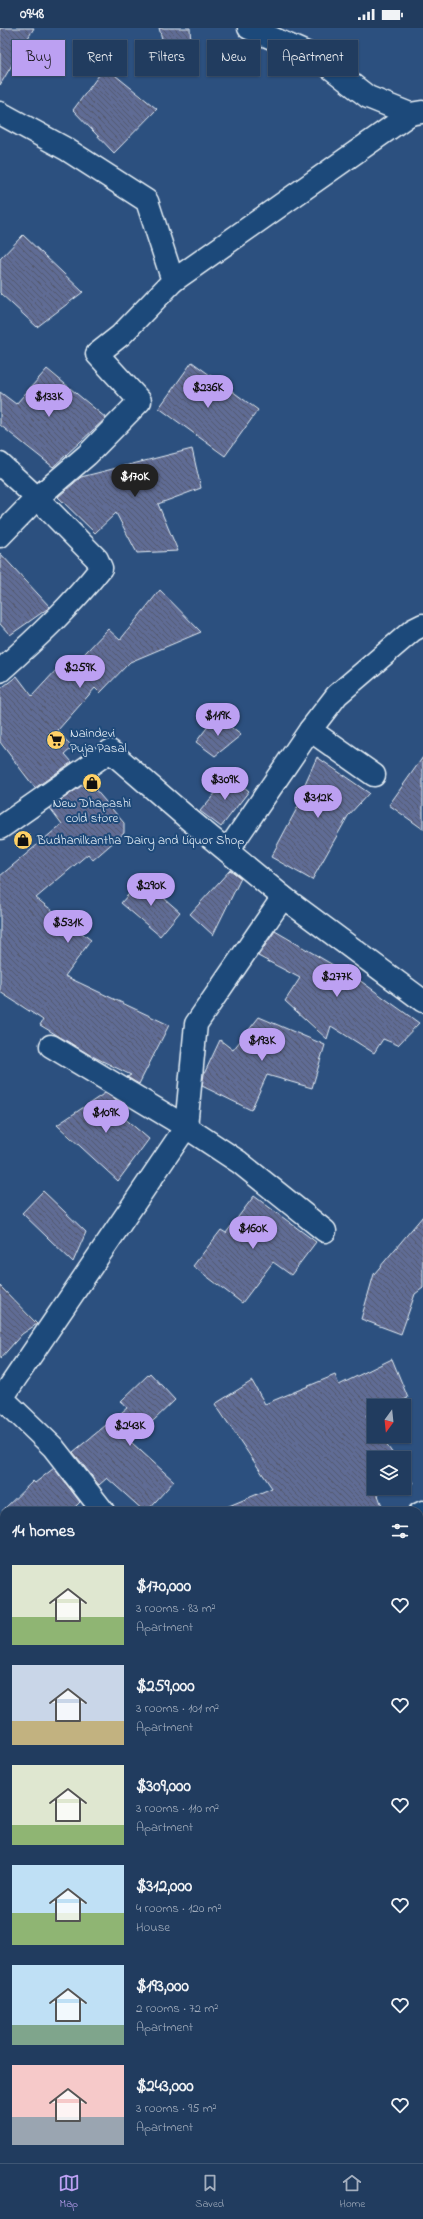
<!DOCTYPE html>
<html lang="en">
<head>
<meta charset="utf-8">
<style>
  body { margin:0; font-family:"Indie Flower",sans-serif; background:#294365; color:#f1f3f6; height:100vh; display:flex; flex-direction:column; font-size:15px; white-space:nowrap }
  * { box-sizing:border-box; margin:0 }
  p { font-size:13px; color:#a2adbd }
  .icon { flex:none; width:22px; height:22px; fill:none; stroke:currentColor; stroke-width:2; stroke-linecap:round; stroke-linejoin:round }
  .map { position:relative; flex:1; overflow:hidden }
  .side { position:absolute; left:0px; top:1479px; width:423px; height:656px; display:flex; flex-direction:column; background:#213c5f; border-radius:12px 12px 0 0; box-shadow:0 1px 3px #0004,0 0 0 1px #3e5674 }
  .side>* { flex:none }
  .banner { position:absolute; left:12px; top:12px; width:399px; height:36px; display:flex; gap:8px }
  .needle { width:26px; rotate:195deg }
  .fabs { position:absolute; left:367px; top:1371px; display:grid; gap:8px }
  .fabs a { display:grid; place-items:center; width:44px; height:44px; border-radius:0px; background:#213c5f; box-shadow:0 1px 3px #0004,0 0 0 1px #3e5674; font-size:20px }
  .price { position:absolute; translate:-50% -34px; padding:0 9px; border-radius:14px; background:#bca0f2; color:#111; font-size:13px; line-height:26px; filter:drop-shadow(0 1px 2px #0008) }
  .price::after { content:''; position:absolute; left:50%; top:24px; width:12px; height:9px; margin-left:-6px; background:inherit; clip-path:polygon(0 0,100% 0,50% 100%) }
  .price.on { background:#222; color:#fff }
  ul { padding:0; list-style:none }
  li { display:flex; align-items:center; gap:12px; height:100px; padding:0 12px }
  li span { display:grid; place-items:center; flex:none; width:112px; height:80px; border-radius:0px; color:#555 }
  li>.icon { margin-inline-start:auto }
  span .icon { width:48px; height:48px; fill:#fffc; stroke-width:1 }
  li b { font-size:17px }
  h2 { display:flex; justify-content:space-between; align-items:center; height:48px; padding:0 12px; font-size:17px }
  .pill { padding:0 14px; border-radius:0px; background:#213c5f; box-shadow:0 1px 3px #0004,0 0 0 1px #3e5674; font-size:14px; line-height:36px }
  .pill.on { background:#bca0f2; color:#111 }
  .status { display:flex; justify-content:space-between; align-items:center; height:28px; padding:0 20px; background:#213c5f; direction:ltr }
  .status svg { height:11px; fill:currentColor }
  .dock { display:flex; justify-content:space-around; align-items:center; height:56px; border-top:1px solid #3e5674; background:#213c5f; font-size:11px; color:#a2adbd }
  .dock a { display:grid; justify-items:center; gap:2px }
  .dock .on { color:#bca0f2 }
  .map>svg:first-child { display:block }
  .building { fill:url(#building-back-hatch); stroke:#e8f1f8 }
  .lines { fill:none; stroke-linecap:round; stroke-linejoin:round }
  .minor-casing { stroke:#e8f1f8; stroke-width:25 }
  .minor { stroke:#1f4a7a; stroke-width:22 }
  .labels { text-anchor:middle; dominant-baseline:central; stroke-width:4; stroke-linejoin:round; paint-order:stroke }
  .poi-label { font-size:13px; fill:#e8f1f8; stroke:#1f4a7a; text-anchor:start }
</style>
</head>
<body>
<div class="status"><b>09:48</b><svg viewBox="0 0 49 12"><path d="M0 12V9h3v3zM5 12V6h3v6zM10 12V3h3v9zM15 12V0h3v12zM26 1h20v11H26zM47 4h2v5h-2z"/></svg></div>
<div class="map">
<svg width="423" height="2135" viewBox="0 0 423 2135">
  <defs>
    <pattern id="building-back-hatch" width="6" height="6" patternUnits="userSpaceOnUse"><rect width="6" height="6" fill="#616c95"/><path d="M-1 5l2 2M0 0l6 6M5-1l2 2" fill="none" stroke="#52586c"/></pattern>
  </defs>
  <rect width="100%" height="100%" fill="#2c507f"/>
  <filter id="ink" filterUnits="userSpaceOnUse"><feTurbulence type="fractalNoise" baseFrequency=".025" numOctaves="2"/><feDisplacementMap in="SourceGraphic" scale="8" xChannelSelector="R" yChannelSelector="G"/><feConvolveMatrix kernelMatrix="1 2 1 2 8 2 1 2 1" color-interpolation-filters="sRGB"/></filter>
  <g filter="url(#ink)">
    <g class="building">
      <path d="M0,0H34L0,57Z"/>
      <path d="M159,0H190L192,36H169Z"/>
      <path d="M105,39L157,81L114,125L73,82Z"/>
      <path d="M23,207L83,264L37,299L0,265V231Z"/>
      <path d="M192,334L258,382L225,428L159,380Z"/>
      <path d="M47,341L106,390L53,439L0,397V364L16,376Z"/>
      <path d="M192,421L201,460L158,476L178,523L137,525L116,485L95,505L58,469L81,449Z"/>
      <path d="M0,525L50,579L10,607L0,596Z"/>
      <path d="M160,562L201,604L130,634L100,665L95,660L58,702L72,720L65,726L72,734L35,760L0,714V661L17,648L32,668L58,640L65,646L108,601L120,612Z"/>
      <path d="M216,688L241,707L215,728L196,714Z"/>
      <path d="M317,729L369,765L348,788L312,852L271,829L302,771L299,769Z"/>
      <path d="M423,729V801L389,777Z"/>
      <path d="M230,748L249,763L221,799L200,783Z"/>
      <path d="M88,753L124,795V805L93,832L88,826L36,870L91,912L65,948L169,997L139,1056L127,1049L131,1047L90,1027L40,997L43,992L0,964V848L62,796L50,780Z"/>
      <path d="M230,842L241,850L213,907L190,886Z"/>
      <path d="M142,851L180,884L160,908L121,875Z"/>
      <path d="M275,903L362,954L419,995L398,1017L383,1011L374,1025L331,998L327,1011L285,973L300,950L258,928Z"/>
      <path d="M259,989L325,1017L312,1060L267,1047L251,1082L202,1058L204,1046L220,1012L233,1022Z"/>
      <path d="M105,1065L128,1079L123,1089L149,1111L118,1153L57,1097Z"/>
      <path d="M43,1163L86,1204L73,1234L22,1185Z"/>
      <path d="M254,1168L316,1214L291,1247L273,1234L242,1275L193,1238L221,1202L226,1205Z"/>
      <path d="M423,1188V1260L415,1266L401,1306L361,1291L374,1246Z"/>
      <path d="M0,1258L37,1296L22,1306L0,1331Z"/>
      <path d="M392,1331L408,1370L388,1378H374V1384L366,1387L374,1399V1408H380L396,1430H374V1460H388L376,1462L384,1483H217L272,1460L215,1376L252,1353L265,1376L335,1347L339,1357Z"/>
      <path d="M150,1345L175,1372L131,1414L174,1453L147,1483H144L107,1450L99,1457L73,1424L127,1380L121,1373Z"/>
      <path d="M54,1440L80,1474L71,1483H2L33,1453L35,1455Z"/>
      <path d="M404,1442L413,1455L404,1457Z"/>
    </g>
    <g class="lines">
      <defs>
        <g id="minor">
          <path d="M249,0L318,30L368,69L410,86L422,84"/>
          <path d="M0,85L66,121L147,173L173,253L121,307L97,326L140,373L87,427L37,470L97,531L101,540C71,578 37,610 0,643"/>
          <path d="M173,253L410,86"/>
          <path d="M0,436L37,470L0,508"/>
          <path d="M310,702L374,747"/>
          <path d="M0,800L110,723L192,794L283,869L423,973"/>
          <path d="M228,822L310,702L337,667L413,602L423,597"/>
          <path d="M51,1018L186,1099L239,1134L325,1203"/>
          <path d="M1,1369L53,1419L103,1483"/>
          <path d="M0,1373L186,1099L196,996L283,869"/>
          <path d="M419,1486L423,1484"/>
          <path d="M419,1642L423,1643"/>
          <path d="M0,1761L4,1763"/>
          <path d="M0,1835L4,1825"/>
          <path d="M419,1985L423,1986"/>
        </g>
      </defs>
      <use href="#minor" class="minor-casing"/>
      <use href="#minor" class="minor"/>
    </g>
  </g>
  <defs>
    <symbol id="supermarket-disc" viewBox="-11 -11 22 22"><circle r="9.5" fill="#ffd166" stroke="#1f4a7a"/><path d="M-6-5.5h2.5l.6 2H6L4.5 2H-2.5L-4.4-4H-6ZM-1.5 3.2a1.3 1.3 0 1 0 .1 0ZM3 3.2a1.3 1.3 0 1 0 .1 0Z" fill="#111"/></symbol>
    <symbol id="shop-disc" viewBox="-11 -11 22 22"><circle r="9.5" fill="#ffd166" stroke="#1f4a7a"/><path d="M-5-2.5h2.3a2.7 3.5 0 0 1 5.4 0H5L5.5 6h-11ZM-1.5-2.5h3a1.5 2.3 0 0 0-3 0Z" fill="#111"/></symbol>
  </defs>
  <g fill-rule="evenodd">
    <use href="#supermarket-disc" x="45" y="701" width="22" height="22"/>
    <use href="#shop-disc" x="81" y="744" width="22" height="22"/>
    <use href="#shop-disc" x="12" y="801" width="22" height="22"/>
  </g>
  <g class="labels">
    <g class="poi-label">
      <text x="70" y="705">Naindevi<tspan x="70" dy="15">Puja Pasal</tspan></text>
      <text x="92" y="775" text-anchor="middle">New Dhapashi<tspan x="92" dy="15">cold store</tspan></text>
      <text x="37" y="812">Budhanilkantha Dairy and Liquor Shop</text>
    </g>
  </g>
</svg>
<div class="fabs">
<a><svg class="needle" viewBox="-14 -14 28 28"><path d="M0-13l5 13h-10z" fill="#e53935"/><path d="M0 13l5-13h-10z" fill="#a2adbd"/></svg></a>
<a><svg class="icon" aria-label="layers" viewBox="0 0 24 24"><path d="M12 4l9 5-9 5-9-5zM3 14l9 5 9-5"/></svg></a>
</div>
<b class="price" style="left:208px;top:381px">$236K</b>
<b class="price" style="left:49px;top:390px">$133K</b>
<b class="price on" style="left:135px;top:470px">$170K</b>
<b class="price" style="left:80px;top:661px">$259K</b>
<b class="price" style="left:218px;top:709px">$119K</b>
<b class="price" style="left:225px;top:773px">$309K</b>
<b class="price" style="left:318px;top:791px">$312K</b>
<b class="price" style="left:151px;top:879px">$290K</b>
<b class="price" style="left:68px;top:916px">$531K</b>
<b class="price" style="left:337px;top:970px">$277K</b>
<b class="price" style="left:262px;top:1034px">$193K</b>
<b class="price" style="left:106px;top:1106px">$109K</b>
<b class="price" style="left:253px;top:1222px">$160K</b>
<b class="price" style="left:130px;top:1419px">$243K</b>
<div class="banner">
<a class="pill on">Buy</a>
<a class="pill">Rent</a>
<a class="pill">Filters</a>
<a class="pill">New</a>
<a class="pill">Apartment</a>
</div>
<section class="side">
<h2>14 homes<svg class="icon" aria-label="filters" viewBox="0 0 24 24"><path d="M4 7h16M4 17h16"/><circle cx="9" cy="7" r="2"/><circle cx="15" cy="17" r="2"/></svg></h2>
<ul>
<li><span style="background:linear-gradient(#dfe7d0 65%,#8fb573 0)"><svg class="icon" aria-label="home" viewBox="0 0 24 24"><path d="M3 11l9-7 9 7M6 9v11h12V9"/></svg></span><div><b>$170,000</b><p>3 rooms · 83 m²</p><p>Apartment</p></div><svg class="icon" aria-label="heart" viewBox="0 0 24 24"><path d="M12 20l-8-8c-3-5 5-10 8-4 3-6 11-1 8 4z"/></svg></li>
<li><span style="background:linear-gradient(#c9d6e8 70%,#c2b280 0)"><svg class="icon" aria-label="home" viewBox="0 0 24 24"><path d="M3 11l9-7 9 7M6 9v11h12V9"/></svg></span><div><b>$259,000</b><p>3 rooms · 101 m²</p><p>Apartment</p></div><svg class="icon" aria-label="heart" viewBox="0 0 24 24"><path d="M12 20l-8-8c-3-5 5-10 8-4 3-6 11-1 8 4z"/></svg></li>
<li><span style="background:linear-gradient(#dfe7d0 75%,#8fb573 0)"><svg class="icon" aria-label="home" viewBox="0 0 24 24"><path d="M3 11l9-7 9 7M6 9v11h12V9"/></svg></span><div><b>$309,000</b><p>3 rooms · 110 m²</p><p>Apartment</p></div><svg class="icon" aria-label="heart" viewBox="0 0 24 24"><path d="M12 20l-8-8c-3-5 5-10 8-4 3-6 11-1 8 4z"/></svg></li>
<li><span style="background:linear-gradient(#bfe0f5 60%,#8fb573 0)"><svg class="icon" aria-label="home" viewBox="0 0 24 24"><path d="M3 11l9-7 9 7M6 9v11h12V9"/></svg></span><div><b>$312,000</b><p>4 rooms · 120 m²</p><p>House</p></div><svg class="icon" aria-label="heart" viewBox="0 0 24 24"><path d="M12 20l-8-8c-3-5 5-10 8-4 3-6 11-1 8 4z"/></svg></li>
<li><span style="background:linear-gradient(#bfe0f5 75%,#7fa58c 0)"><svg class="icon" aria-label="home" viewBox="0 0 24 24"><path d="M3 11l9-7 9 7M6 9v11h12V9"/></svg></span><div><b>$193,000</b><p>2 rooms · 72 m²</p><p>Apartment</p></div><svg class="icon" aria-label="heart" viewBox="0 0 24 24"><path d="M12 20l-8-8c-3-5 5-10 8-4 3-6 11-1 8 4z"/></svg></li>
<li><span style="background:linear-gradient(#f6c9c9 65%,#9aa5b1 0)"><svg class="icon" aria-label="home" viewBox="0 0 24 24"><path d="M3 11l9-7 9 7M6 9v11h12V9"/></svg></span><div><b>$243,000</b><p>3 rooms · 95 m²</p><p>Apartment</p></div><svg class="icon" aria-label="heart" viewBox="0 0 24 24"><path d="M12 20l-8-8c-3-5 5-10 8-4 3-6 11-1 8 4z"/></svg></li>
</ul>
</section>
</div>
<nav class="dock">
<a class="on"><svg class="icon" aria-label="map" viewBox="0 0 24 24"><path d="M3 6l6-2 6 2 6-2v14l-6 2-6-2-6 2zM9 4v14M15 6v14"/></svg>Map</a>
<a><svg class="icon" aria-label="saved" viewBox="0 0 24 24"><path d="M7 4h10v16l-5-4-5 4z"/></svg>Saved</a>
<a><svg class="icon" aria-label="home" viewBox="0 0 24 24"><path d="M3 11l9-7 9 7M6 9v11h12V9"/></svg>Home</a>
</nav>
</body>
</html>
